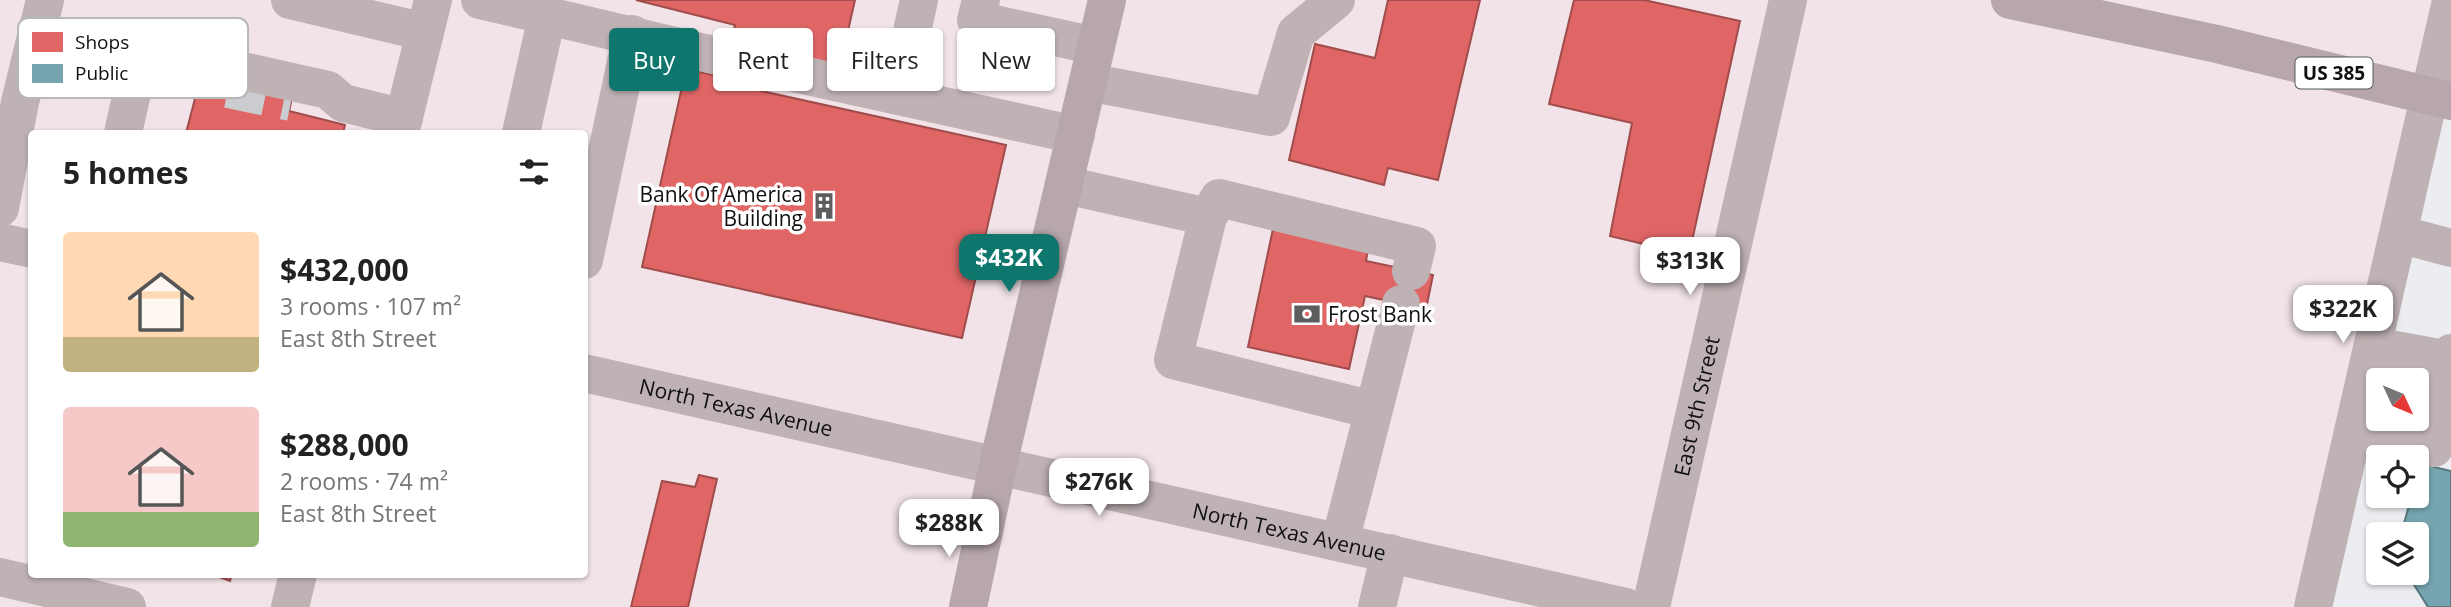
<!DOCTYPE html>
<html lang="en">
<head>
<meta charset="utf-8">
<style>
  body { margin:0; font-family:"Open Sans",sans-serif; background:#f2f2f2; color:#222; height:100vh; display:flex; flex-direction:column; font-size:26px; white-space:nowrap }
  * { box-sizing:border-box; margin:0 }
  p { font-size:23px; color:#767676 }
  .icon { flex:none; width:38px; height:38px; fill:none; stroke:currentColor; stroke-width:2; stroke-linecap:round; stroke-linejoin:round }
  .map { position:relative; flex:1; overflow:hidden }
  .panel { position:absolute; left:28px; top:130px; width:560px; height:448px; display:flex; flex-direction:column; background:#fff; border-radius:7px; box-shadow:0 2px 5px #0004 }
  .panel>* { flex:none }
  .guide { position:absolute; left:609px; top:28px; width:665px; height:63px; display:flex; gap:14px }
  .needle { width:46px; rotate:134deg }
  .tools { position:absolute; left:2366px; top:368px; display:grid; gap:14px }
  .tools a { display:grid; place-items:center; width:63px; height:63px; border-radius:7px; background:#fff; box-shadow:0 2px 5px #0004; font-size:35px }
  .price { position:absolute; translate:-50% -60px; padding:0 16px; border-radius:14px; background:#fff; color:#222; font-size:23px; line-height:46px; filter:drop-shadow(0 2px 4px #0008) }
  .price::after { content:''; position:absolute; left:50%; top:42px; width:21px; height:16px; margin-left:-10px; background:inherit; clip-path:polygon(0 0,100% 0,50% 100%) }
  .price.active { background:#0f766e; color:#fff }
  ul { padding:0; list-style:none }
  li { display:flex; align-items:center; gap:21px; height:175px; padding:0 35px }
  li span { display:grid; place-items:center; flex:none; width:196px; height:140px; border-radius:7px; color:#555 }
  li>.icon { margin-inline-start:auto }
  span .icon { width:84px; height:84px; fill:#fffc; stroke-width:1 }
  li b { font-size:30px }
  h2 { display:flex; justify-content:space-between; align-items:center; height:84px; padding:0 35px; font-size:30px }
  .tag { padding:0 24px; border-radius:7px; background:#fff; box-shadow:0 2px 5px #0004; font-size:24px; line-height:63px }
  .tag.active { background:#0f766e; color:#fff }
  .map>svg:first-child { display:block }
  .commercial { fill:#f1e3e7; fill-rule:evenodd }
  .shops { fill:#e06666; stroke:#a14c4c; stroke-width:2 }
  .public { fill:#76a5af; stroke:#577880; stroke-width:2 }
  .lines { fill:none; stroke-linecap:round; stroke-linejoin:round }
  .minor-tunnel { stroke:#cacccf; stroke-width:38; stroke-dasharray:38 19; stroke-linecap:butt }
  .minor { stroke:#bfb2b4; stroke-width:38 }
  .major { stroke:#b7a7ac; stroke-width:38 }
  .labels { text-anchor:middle; dominant-baseline:central; stroke-width:7; stroke-linejoin:round; paint-order:stroke }
  .shield { fill:#fff; stroke:#575858; stroke-width:2 }
  .shield-label { font-size:19px; font-weight:bold; fill:#0f1011 }
  .poi-label { font-size:21px; fill:#0f1011; stroke:#fff; text-anchor:end }
  .street-label { font-size:21px; fill:#0f1011; stroke:#fff }
  .key { fill:#fff; stroke:#b7b7b8; stroke-width:2 }
  .key-label { font-size:19px; fill:#0f1011 }
</style>
</head>
<body>
<div class="map">
<svg width="2451" height="607" viewBox="0 0 2451 607">
  <rect width="100%" height="100%" fill="#ebedf0"/>
  <path class="commercial" d="M0,0H2451L2314,607H0ZM32,133H584V574H32Z"/>
  <g class="shops">
    <path d="M636,0H855L840,66H762L757,90L1006,145L962,338L642,267L686,69L721,77L735,25Z"/>
    <path d="M1388,0H1480L1438,180L1388,168L1384,185L1289,160L1315,44L1375,58Z"/>
    <path d="M1574,0H1644L1740,21L1689,255L1610,236L1632,123L1549,104Z"/>
    <path d="M231,79L293,94L289,111L345,125L343,133H186L197,91L226,98Z"/>
    <path d="M1274,224L1369,244L1366,261L1433,275L1426,309L1365,296L1349,369L1248,347Z"/>
    <path d="M699,475L717,479L688,607H631L662,481L695,487Z"/>
    <path d="M211,574H232L230,581Z"/>
  </g>
  <path class="public" d="M2423,454L2438,457L2434,467L2451,471V607H2428L2406,572H2417V534H2401L2412,495H2417V477Z"/>
  <g class="lines">
    <path class="minor-tunnel" d="M228,89L291,102"/>
    <g class="minor">
      <path d="M290,0L425,32"/>
      <path d="M480,0L726,58"/>
      <path d="M981,0L976,20L1096,46"/>
      <path d="M906,58L919,0"/>
      <path d="M762,66L1076,135"/>
      <path d="M1088,82L1271,117L1296,33L1336,0"/>
      <path d="M123,133L140,57L186,68L216,65L328,90L343,103L404,118"/>
      <path d="M400,133L433,0"/>
      <path d="M521,133L547,16"/>
      <path d="M1065,185L1208,217L1173,360L1373,410"/>
      <path d="M0,208L20,102L45,0"/>
      <path d="M1208,217L1219,198L1417,246L1411,271"/>
      <path d="M2399,234L2451,248"/>
      <path d="M0,242L32,249"/>
      <path d="M584,260L632,34"/>
      <path d="M2373,346L2450,360L2451,353"/>
      <path id="s1" d="M584,373L1626,607"/>
      <path d="M2353,432L2434,448L2450,360"/>
      <path d="M1340,542L1401,304"/>
      <path d="M0,577L127,607"/>
      <path d="M290,607L298,574"/>
      <path d="M1377,607L1390,553"/>
      <path id="s2" d="M1651,607L1788,0"/>
      <path d="M2313,607L2451,1"/>
    </g>
    <g class="major">
      <path d="M2010,0L2217,44L2451,101"/>
      <path d="M968,607L998,465L1107,0"/>
    </g>
  </g>
  <defs>
    <symbol id="building-bare" viewBox="-9 -9 18 18"><path d="M-4-6H4V6H1V3H-1V6H-4ZM-2.5-4.3h1.7v1.8h-1.7ZM.8-4.3h1.7v1.8H.8ZM-2.5-1h1.7V.8h-1.7ZM.8-1h1.7V.8H.8Z" fill="#5c5d5f" stroke="#fff" stroke-width="2.5" paint-order="stroke"/></symbol>
    <symbol id="bank-bare" viewBox="-9 -9 18 18"><path d="M-6-4H6V4H-6ZM0-2.3a2.3 2.3 0 1 0 0 4.6a2.3 2.3 0 1 0 0-4.6Z" fill="#5c5d5f" stroke="#fff" stroke-width="2.5" paint-order="stroke"/></symbol>
  </defs>
  <g fill-rule="evenodd">
    <use href="#building-bare" x="805" y="187" width="38" height="38"/>
    <use href="#bank-bare" x="1288" y="295" width="38" height="38"/>
  </g>
  <g class="labels">
    <rect class="shield" x="2295.5" y="57.5" width="77" height="31" rx="5"/>
    <g class="shield-label">
      <text x="2334" y="73">US 385</text>
    </g>
    <g class="poi-label">
      <text x="803" y="194">Bank Of America<tspan x="803" dy="24">Building</tspan></text>
      <text x="1328" y="314" text-anchor="start">Frost Bank</text>
    </g>
    <g class="street-label">
      <text stroke="none"><textPath href="#s2" startOffset="206">East 9th Street</textPath></text>
      <text stroke="none"><textPath href="#s1" startOffset="156">North Texas Avenue</textPath></text>
      <text stroke="none"><textPath href="#s1" startOffset="723">North Texas Avenue</textPath></text>
    </g>
  </g>
  <rect x="18" y="18" width="230" height="80" rx="10" class="key"/>
  <rect x="32" y="32" width="31" height="20" fill="#e06666"/>
  <rect x="32" y="64" width="31" height="19" fill="#76a5af"/>
  <g class="key-label">
    <text x="75" y="49">Shops</text>
    <text x="75" y="80">Public</text>
  </g>
</svg>
<div class="tools">
<a><svg class="needle" viewBox="-14 -14 28 28"><path d="M0-13l5 13h-10z" fill="#e53935"/><path d="M0 13l5-13h-10z" fill="#767676"/></svg></a>
<a><svg class="icon" aria-label="locate" viewBox="0 0 24 24"><circle cx="12" cy="12" r="6"/><path d="M12 2v4M12 18v4M2 12h4M18 12h4"/></svg></a>
<a><svg class="icon" aria-label="layers" viewBox="0 0 24 24"><path d="M12 4l9 5-9 5-9-5zM3 14l9 5 9-5"/></svg></a>
</div>
<b class="price active" style="left:1009px;top:294px">$432K</b>
<b class="price" style="left:1690px;top:297px">$313K</b>
<b class="price" style="left:2343px;top:345px">$322K</b>
<b class="price" style="left:1099px;top:518px">$276K</b>
<b class="price" style="left:949px;top:559px">$288K</b>
<div class="guide">
<a class="tag active">Buy</a>
<a class="tag">Rent</a>
<a class="tag">Filters</a>
<a class="tag">New</a>
</div>
<section class="panel">
<h2>5 homes<svg class="icon" aria-label="filters" viewBox="0 0 24 24"><path d="M4 7h16M4 17h16"/><circle cx="9" cy="7" r="2"/><circle cx="15" cy="17" r="2"/></svg></h2>
<ul>
<li><span style="background:linear-gradient(#ffd9b3 75%,#c2b280 0)"><svg class="icon" aria-label="home" viewBox="0 0 24 24"><path d="M3 11l9-7 9 7M6 9v11h12V9"/></svg></span><div><b>$432,000</b><p>3 rooms · 107 m²</p><p>East 8th Street</p></div></li>
<li><span style="background:linear-gradient(#f6c9c9 75%,#8fb573 0)"><svg class="icon" aria-label="home" viewBox="0 0 24 24"><path d="M3 11l9-7 9 7M6 9v11h12V9"/></svg></span><div><b>$288,000</b><p>2 rooms · 74 m²</p><p>East 8th Street</p></div></li>
</ul>
</section>
</div>
</body>
</html>
